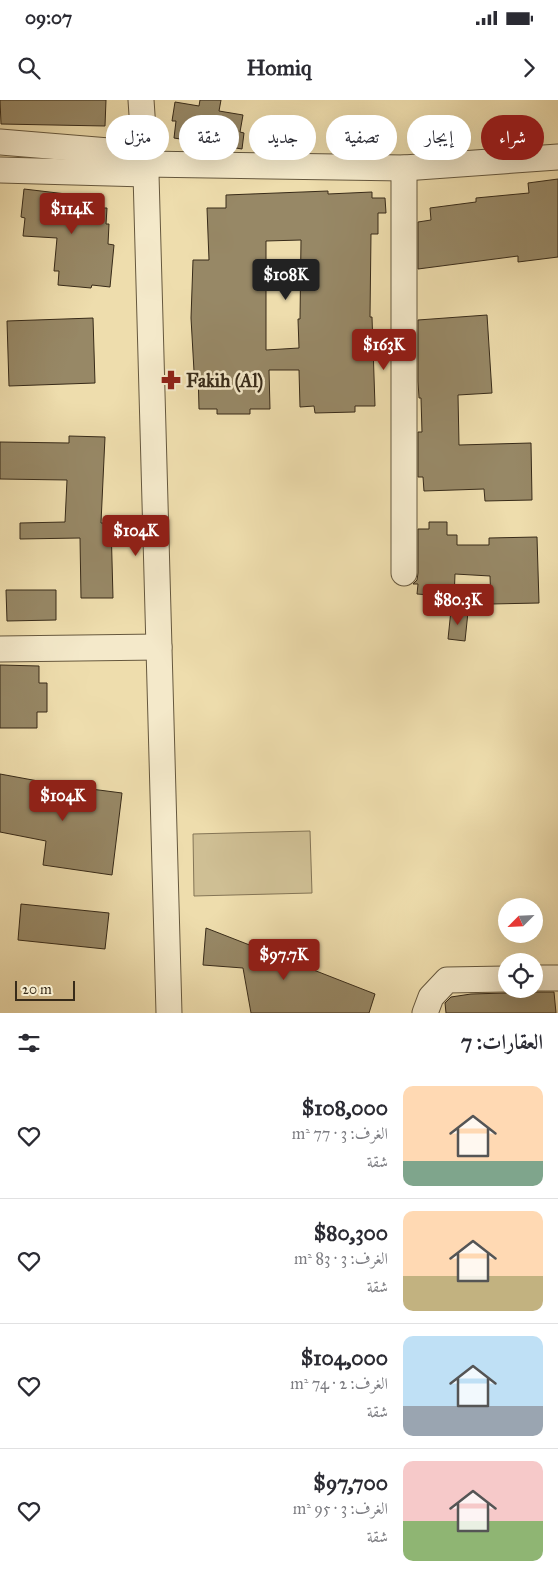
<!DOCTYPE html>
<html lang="ar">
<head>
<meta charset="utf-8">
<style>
  body { margin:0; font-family:"IM FELL Great Primer",Amiri,serif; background:#f2f2f3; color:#2b2b33; direction:rtl; height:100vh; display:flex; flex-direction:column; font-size:19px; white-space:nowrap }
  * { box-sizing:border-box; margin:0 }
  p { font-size:16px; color:#7c7c81 }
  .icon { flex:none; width:28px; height:28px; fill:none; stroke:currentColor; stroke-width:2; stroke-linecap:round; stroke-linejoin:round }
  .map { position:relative; height:913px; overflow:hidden; direction:ltr }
  .drawer { display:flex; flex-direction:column; background:#fff; flex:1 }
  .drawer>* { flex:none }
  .guide { position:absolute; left:15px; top:15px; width:529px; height:45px; direction:rtl; display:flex; gap:10px }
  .needle { width:32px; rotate:246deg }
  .buttons { position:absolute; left:498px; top:798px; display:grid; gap:10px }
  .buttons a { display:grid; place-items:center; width:45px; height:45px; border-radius:50%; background:#fff; box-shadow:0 5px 20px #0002; font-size:25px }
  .scale { position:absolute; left:15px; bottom:12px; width:60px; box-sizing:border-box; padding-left:5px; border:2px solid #382b19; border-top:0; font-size:14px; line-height:18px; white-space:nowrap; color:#382b19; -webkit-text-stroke:4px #f4e9ca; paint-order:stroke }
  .price { position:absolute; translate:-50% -42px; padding:0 11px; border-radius:5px; background:#8f2418; color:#fff; font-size:16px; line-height:32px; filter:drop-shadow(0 1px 2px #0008) }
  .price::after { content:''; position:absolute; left:50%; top:30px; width:15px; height:11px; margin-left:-8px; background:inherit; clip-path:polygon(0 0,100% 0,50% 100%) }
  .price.current { background:#222; color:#fff }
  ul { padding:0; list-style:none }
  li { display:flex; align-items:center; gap:15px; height:125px; padding:0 15px }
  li+li { border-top:1px solid #e1e1e2 }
  li span { display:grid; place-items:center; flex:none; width:140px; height:100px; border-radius:10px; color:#555 }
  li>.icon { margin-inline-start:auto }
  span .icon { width:60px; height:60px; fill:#fffc; stroke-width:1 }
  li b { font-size:21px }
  h2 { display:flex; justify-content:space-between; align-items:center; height:60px; padding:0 15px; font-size:21px }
  .tag { padding:0 18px; border-radius:22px; background:#fff; box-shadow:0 5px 20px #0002; font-size:18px; line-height:45px }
  .tag.current { background:#8f2418; color:#fff }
  .status { display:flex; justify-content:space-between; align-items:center; height:35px; padding:0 25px; background:#fff; direction:ltr }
  .status svg { height:14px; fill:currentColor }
  header { display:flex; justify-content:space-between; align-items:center; height:65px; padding:0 15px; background:#fff; font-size:22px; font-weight:700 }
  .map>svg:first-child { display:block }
  .green { fill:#cfbf94; stroke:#847556 }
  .building { fill:#978866; stroke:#382b19; fill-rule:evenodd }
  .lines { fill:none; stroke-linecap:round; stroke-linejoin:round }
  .minor-casing { stroke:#66583e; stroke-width:27 }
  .minor { stroke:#f4e9ca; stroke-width:25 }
  .labels { text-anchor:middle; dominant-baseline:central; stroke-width:5; stroke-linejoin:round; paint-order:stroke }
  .poi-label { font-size:19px; font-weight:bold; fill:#382b19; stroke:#f4e9ca; text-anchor:start }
</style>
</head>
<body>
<div class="status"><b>09:07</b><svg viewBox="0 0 49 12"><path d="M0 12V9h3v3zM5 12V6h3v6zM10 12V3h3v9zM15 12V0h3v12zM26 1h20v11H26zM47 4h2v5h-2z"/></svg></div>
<header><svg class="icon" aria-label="forward" viewBox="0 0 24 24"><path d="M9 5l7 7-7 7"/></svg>Homiq<svg class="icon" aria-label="search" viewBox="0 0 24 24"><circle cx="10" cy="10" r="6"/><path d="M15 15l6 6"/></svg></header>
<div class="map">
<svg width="558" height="913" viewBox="0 0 558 913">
  <rect width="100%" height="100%" fill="#eeddad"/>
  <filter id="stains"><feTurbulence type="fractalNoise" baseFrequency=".004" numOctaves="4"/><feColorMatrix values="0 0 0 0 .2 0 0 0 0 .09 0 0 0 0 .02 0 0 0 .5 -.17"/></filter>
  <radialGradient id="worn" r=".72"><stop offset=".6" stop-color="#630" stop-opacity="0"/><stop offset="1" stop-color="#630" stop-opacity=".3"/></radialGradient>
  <path class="green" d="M310,731L312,793L194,796L193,734Z"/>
  <g class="building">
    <path d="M0,0H106L105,26L1,24Z"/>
    <path d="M200,0H221L219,11L243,15L240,32L244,33L242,49L174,38L176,21H172L175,2L199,6Z"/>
    <path d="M558,79V157L518,162V156L418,169V122L431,120L430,108L476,102V98L529,93L528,83Z"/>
    <path d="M24,89L100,98L99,108H107L106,124H109L108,144L114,145L110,187L92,185L91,188L58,185L59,171H54L57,138L23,136L25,118L21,117Z"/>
    <path d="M328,91V94L372,92V98H385L386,113H378V134H371L370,217H372L375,306H355V312L315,313L314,306L300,307L299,270H269L270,309H250V314H217V309H199L198,271H194L191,218L193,160H209L207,108H226V95ZM301,140L300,219H298L299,248L266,250V141Z"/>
    <path d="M487,215L492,293L458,295L459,345L531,343L532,400L485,401L484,389L424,391L423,377H418V332H422L421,298H419L418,281V220Z"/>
    <path d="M93,218L95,283L9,286L7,221Z"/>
    <path d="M69,336L105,337L101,423H111L113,498H81L80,438L20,439V423L65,422L67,380L0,379V342L69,343Z"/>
    <path d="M429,422H447V435H457V445H489V438L537,437L539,503L491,504L490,476L455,474L454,500L431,499L430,495L417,494L418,484H413L417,480L418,473V429H429Z"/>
    <path d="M6,490H56V520L7,521Z"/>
    <path d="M451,510L468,512L465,541L448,539Z"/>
    <path d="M0,565L39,566V583H47V612H37V628H0Z"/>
    <path d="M0,674L60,685L122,693L112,775L43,765L46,741L0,732Z"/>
    <path d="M21,804L109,813L105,849L18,840Z"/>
    <path d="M206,828L375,894L369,913H251L243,868L203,865Z"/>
    <path d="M516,889H525L534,892H554L556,913H446L445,903L451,897L471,894L506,893Z"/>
  </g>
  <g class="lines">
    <defs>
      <g id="minor">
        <path d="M141,0L146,74L169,913"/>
        <path d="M0,42L145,54"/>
        <path d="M145,64L404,68L558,57"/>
        <path d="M0,70L146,74"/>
        <path d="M404,473V68"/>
        <path d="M0,549L159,547"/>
        <path d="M534,878H558"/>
        <path d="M425,913L431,897L447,880L506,879"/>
      </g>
    </defs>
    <use href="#minor" class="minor-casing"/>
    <use href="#minor" class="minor"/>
  </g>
  <defs>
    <symbol id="pharmacy-bare" viewBox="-9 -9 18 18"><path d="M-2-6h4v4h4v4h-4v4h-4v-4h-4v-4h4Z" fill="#8f2418" stroke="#f4e9ca" stroke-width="2.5" paint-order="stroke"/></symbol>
  </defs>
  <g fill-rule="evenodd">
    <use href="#pharmacy-bare" x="157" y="266" width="28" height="28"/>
  </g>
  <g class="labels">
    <g class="poi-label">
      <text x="186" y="280">Fakih (Al)</text>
    </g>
  </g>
  <rect width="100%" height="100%" filter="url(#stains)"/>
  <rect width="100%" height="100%" fill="url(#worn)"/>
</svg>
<div class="buttons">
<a><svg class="needle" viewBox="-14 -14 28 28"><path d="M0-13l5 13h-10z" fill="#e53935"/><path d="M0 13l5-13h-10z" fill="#7c7c81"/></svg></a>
<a><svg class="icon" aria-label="locate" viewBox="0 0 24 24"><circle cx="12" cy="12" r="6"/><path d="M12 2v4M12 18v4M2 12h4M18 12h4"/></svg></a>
</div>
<div class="scale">20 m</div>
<b class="price" style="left:72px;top:135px">$114K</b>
<b class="price current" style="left:286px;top:201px">$108K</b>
<b class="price" style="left:384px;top:271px">$163K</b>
<b class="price" style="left:136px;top:457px">$104K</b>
<b class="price" style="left:458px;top:526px">$80.3K</b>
<b class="price" style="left:63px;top:722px">$104K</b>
<b class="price" style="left:284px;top:881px">$97.7K</b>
<div class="guide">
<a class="tag current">شراء</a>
<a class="tag">إيجار</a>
<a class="tag">تصفية</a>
<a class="tag">جديد</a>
<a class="tag">شقة</a>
<a class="tag">منزل</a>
</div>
</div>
<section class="drawer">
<h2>العقارات: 7<svg class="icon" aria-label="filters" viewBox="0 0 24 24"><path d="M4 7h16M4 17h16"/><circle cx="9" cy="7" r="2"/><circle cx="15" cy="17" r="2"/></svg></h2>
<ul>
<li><span style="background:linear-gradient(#ffd9b3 75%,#7fa58c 0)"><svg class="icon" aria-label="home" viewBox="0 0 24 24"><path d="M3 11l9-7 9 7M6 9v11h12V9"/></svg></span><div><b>$108,000</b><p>الغرف: 3 · 77 m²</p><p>شقة</p></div><svg class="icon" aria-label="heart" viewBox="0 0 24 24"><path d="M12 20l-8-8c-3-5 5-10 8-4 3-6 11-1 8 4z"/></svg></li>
<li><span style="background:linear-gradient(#ffd9b3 65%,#c2b280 0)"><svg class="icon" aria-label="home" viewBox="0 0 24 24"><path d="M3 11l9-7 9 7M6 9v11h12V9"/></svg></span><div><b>$80,300</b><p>الغرف: 3 · 83 m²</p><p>شقة</p></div><svg class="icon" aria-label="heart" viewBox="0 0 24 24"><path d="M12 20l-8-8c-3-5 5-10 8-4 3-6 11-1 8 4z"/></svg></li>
<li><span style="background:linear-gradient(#bfe0f5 70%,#9aa5b1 0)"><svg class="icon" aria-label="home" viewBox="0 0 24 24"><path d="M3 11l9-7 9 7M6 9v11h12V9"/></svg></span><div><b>$104,000</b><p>الغرف: 2 · 74 m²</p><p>شقة</p></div><svg class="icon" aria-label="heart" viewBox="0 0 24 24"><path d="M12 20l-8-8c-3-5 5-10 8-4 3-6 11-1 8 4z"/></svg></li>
<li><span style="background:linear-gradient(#f6c9c9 60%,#8fb573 0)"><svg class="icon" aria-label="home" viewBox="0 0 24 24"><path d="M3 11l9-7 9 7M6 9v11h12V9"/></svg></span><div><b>$97,700</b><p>الغرف: 3 · 95 m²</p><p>شقة</p></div><svg class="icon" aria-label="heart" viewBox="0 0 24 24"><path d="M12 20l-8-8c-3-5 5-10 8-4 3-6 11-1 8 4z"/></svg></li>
</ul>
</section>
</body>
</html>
